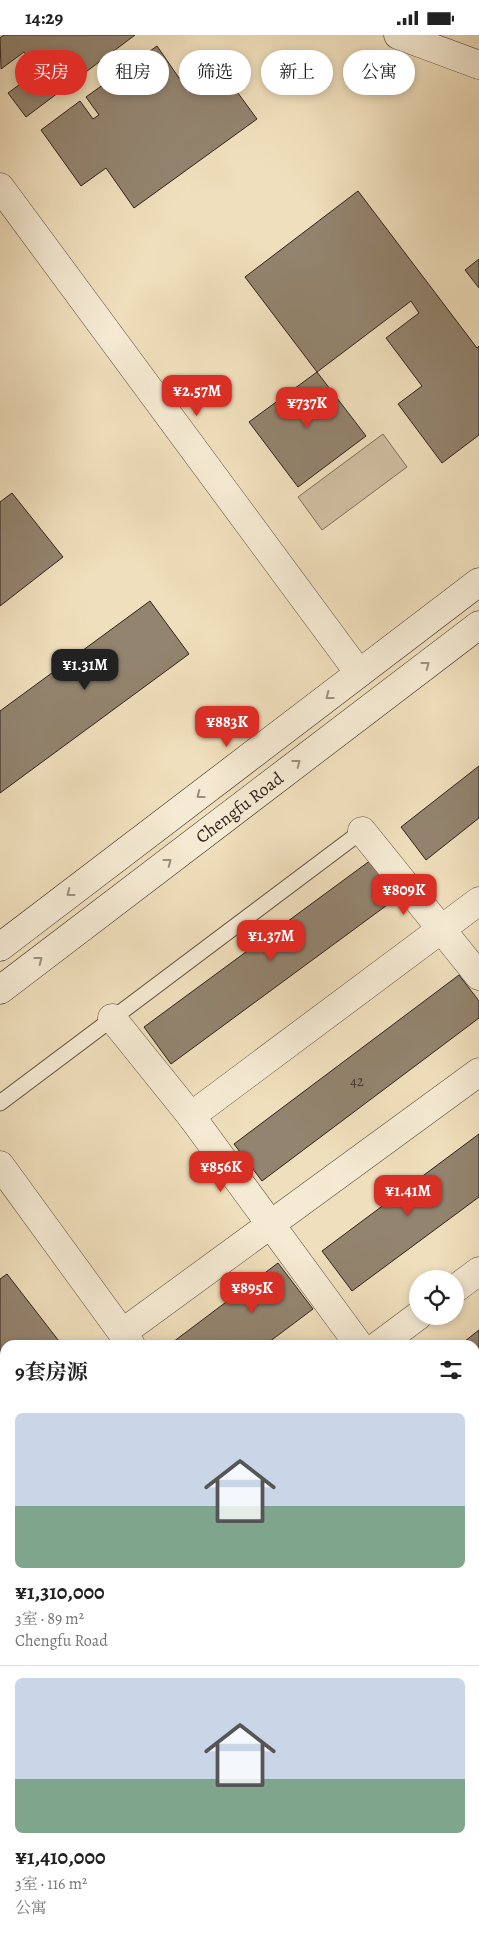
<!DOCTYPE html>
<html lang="zh">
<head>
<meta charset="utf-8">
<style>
  body { margin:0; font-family:Alegreya,"Noto Serif SC",serif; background:#f6f6f6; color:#222; height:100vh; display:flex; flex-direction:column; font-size:19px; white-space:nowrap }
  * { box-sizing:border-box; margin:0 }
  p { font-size:16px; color:#767676 }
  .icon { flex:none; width:28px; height:28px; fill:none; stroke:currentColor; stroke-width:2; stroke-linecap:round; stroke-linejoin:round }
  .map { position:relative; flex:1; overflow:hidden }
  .panel { position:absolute; left:0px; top:1305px; width:480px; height:600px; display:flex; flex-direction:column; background:#fff; border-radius:15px 15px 0 0; box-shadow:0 2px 8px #0003 }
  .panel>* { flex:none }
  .top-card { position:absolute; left:15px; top:15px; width:450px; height:45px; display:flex; gap:10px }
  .buttons { position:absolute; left:409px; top:1235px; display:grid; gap:10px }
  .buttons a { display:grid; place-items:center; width:55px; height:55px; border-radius:50%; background:#fff; box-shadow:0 2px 8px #0003; font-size:25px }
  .price { position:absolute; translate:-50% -42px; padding:0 11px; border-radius:10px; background:#d93025; color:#fff; font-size:16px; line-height:32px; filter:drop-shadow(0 1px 2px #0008) }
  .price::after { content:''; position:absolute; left:50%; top:30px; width:15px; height:11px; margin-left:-8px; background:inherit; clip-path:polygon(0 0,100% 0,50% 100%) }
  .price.current { background:#222; color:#fff }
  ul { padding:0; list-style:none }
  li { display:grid; align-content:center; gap:10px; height:265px; padding:0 15px }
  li+li { border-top:1px solid #e0e0e0 }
  li span { display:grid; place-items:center; height:155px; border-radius:8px; color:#555 }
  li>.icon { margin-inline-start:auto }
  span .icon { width:90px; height:90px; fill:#fffc; stroke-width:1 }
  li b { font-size:21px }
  h2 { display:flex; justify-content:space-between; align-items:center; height:60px; padding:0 15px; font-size:21px }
  .chip { padding:0 18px; border-radius:22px; background:#fff; box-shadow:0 2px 8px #0003; font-size:18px; line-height:45px }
  .chip.current { background:#d93025; color:#fff }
  .status { display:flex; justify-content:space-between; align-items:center; height:35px; padding:0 25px; background:#fff; direction:ltr }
  .status svg { height:14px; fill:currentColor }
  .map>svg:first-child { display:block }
  .green { fill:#cfbfa1; stroke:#7e705e }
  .building { fill:#93846f; stroke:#2e221b }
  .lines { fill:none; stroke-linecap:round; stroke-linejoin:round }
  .lane-casing { stroke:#5e5143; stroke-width:17 }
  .street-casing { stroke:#5e5143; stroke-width:29 }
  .secondary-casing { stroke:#2e221b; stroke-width:29 }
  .lane { stroke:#f5ead3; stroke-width:15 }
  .street { stroke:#f5ead3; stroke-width:28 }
  .secondary { stroke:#f5ead3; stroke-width:28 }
  .oneway { stroke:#9b9080 }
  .labels { text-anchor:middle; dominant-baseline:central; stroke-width:5; stroke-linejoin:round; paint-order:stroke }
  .number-label { font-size:15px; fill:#473a30 }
  .street-label { font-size:18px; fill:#2e221b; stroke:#f5ead3 }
</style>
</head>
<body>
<div class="status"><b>14:29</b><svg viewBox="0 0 49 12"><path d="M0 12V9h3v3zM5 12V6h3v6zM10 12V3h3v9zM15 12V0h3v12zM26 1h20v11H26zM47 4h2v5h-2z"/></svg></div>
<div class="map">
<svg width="479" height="1905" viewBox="0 0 479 1905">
  <rect width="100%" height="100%" fill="#f0dfbc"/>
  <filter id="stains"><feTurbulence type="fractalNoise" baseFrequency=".004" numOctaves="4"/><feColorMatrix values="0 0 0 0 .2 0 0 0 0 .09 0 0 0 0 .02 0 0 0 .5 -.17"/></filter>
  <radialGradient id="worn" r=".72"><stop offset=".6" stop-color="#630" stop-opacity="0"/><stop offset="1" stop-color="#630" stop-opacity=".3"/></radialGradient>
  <path class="green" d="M383,399L407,432L322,495L298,462Z"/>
  <g class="building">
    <path d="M4,0H135L26,82L8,58L38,36L24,17L1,34L0,3Z"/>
    <path d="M157,11L179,43L210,20L257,84L134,173L106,133L81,151L41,95L80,66L93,84L99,80L86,62Z"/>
    <path d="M358,156L477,313L479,311V400L442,428L398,369L422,351L386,303L419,278L411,266L317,337L245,242Z"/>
    <path d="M479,224V253L465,235Z"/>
    <path d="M317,337L366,401L298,452L249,387Z"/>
    <path d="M12,458L63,522L0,571V467Z"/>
    <path d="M150,566L189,619L0,758V676Z"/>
    <path d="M479,731V783L426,825L401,792Z"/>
    <path d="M371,825L398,862L171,1029L144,992Z"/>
    <path d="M459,940L479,966V983L262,1146L234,1109Z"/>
    <path d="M479,1099V1162L352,1256L322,1216Z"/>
    <path d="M278,1228L313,1274L265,1310H169Z"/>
    <path d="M7,1239L62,1310H5V1428L0,1421V1244Z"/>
    <path d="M479,1295V1351L475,1354V1310H460Z"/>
    <path d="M5,1448V1565L0,1569V1452Z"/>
    <path d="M475,1509L479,1514V1528L475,1531Z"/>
    <path d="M190,1900H355L348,1905H183Z"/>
    <path d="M355,1900H365L369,1905H348Z"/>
  </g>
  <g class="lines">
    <defs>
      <g id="lane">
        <path d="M0,1068L362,796"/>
        <path d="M0,1583L5,1579"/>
        <path d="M0,1660L5,1667"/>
        <path d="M0,1839L5,1835"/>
        <path d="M447,1905V1900"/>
      </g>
      <g id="street">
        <path d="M0,152L359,638"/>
        <path d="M362,796L479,941"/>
        <path d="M112,983L191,1081L359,1310"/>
        <path d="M191,1081L479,866"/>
        <path d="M0,1130L131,1310"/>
        <path d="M455,1254L479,1236"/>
        <path d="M122,1298L479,1037"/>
        <path d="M379,1310L418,1281"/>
        <path d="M475,1414L479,1411"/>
        <path d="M475,1617L479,1614"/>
        <path d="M475,1783L479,1789"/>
        <path d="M475,1841L479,1838"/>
        <path d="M155,1900L159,1905"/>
        <path d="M97,1905L103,1900"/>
        <path d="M390,1905L396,1900"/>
      </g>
      <g id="secondary">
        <path d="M398,0L479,30"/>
        <path d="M0,912L479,547"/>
        <path id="s1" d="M0,955L479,590"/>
      </g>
    </defs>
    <use href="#lane" class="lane-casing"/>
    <use href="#street" class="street-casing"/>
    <use href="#secondary" class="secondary-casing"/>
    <use href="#lane" class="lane"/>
    <use href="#street" class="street"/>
    <use href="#secondary" class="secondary"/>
  </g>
  <defs><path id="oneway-chevron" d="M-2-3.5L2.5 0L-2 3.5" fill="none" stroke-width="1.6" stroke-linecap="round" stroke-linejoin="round" transform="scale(1.25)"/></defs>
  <g class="oneway">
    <use href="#oneway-chevron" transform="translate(426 630) rotate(-37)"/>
    <use href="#oneway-chevron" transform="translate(329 661) rotate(143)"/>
    <use href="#oneway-chevron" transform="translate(297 728) rotate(-37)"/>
    <use href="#oneway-chevron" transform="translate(200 760) rotate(143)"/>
    <use href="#oneway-chevron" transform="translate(168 827) rotate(-37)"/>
    <use href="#oneway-chevron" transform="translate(70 858) rotate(143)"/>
    <use href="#oneway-chevron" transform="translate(39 925) rotate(-37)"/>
  </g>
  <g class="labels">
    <g class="number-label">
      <text x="357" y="1046">42</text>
    </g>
    <g class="street-label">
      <text stroke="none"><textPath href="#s1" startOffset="301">Chengfu Road</textPath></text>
    </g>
  </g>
  <rect width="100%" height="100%" filter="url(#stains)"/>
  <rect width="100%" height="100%" fill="url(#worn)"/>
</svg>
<div class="buttons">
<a><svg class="icon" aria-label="locate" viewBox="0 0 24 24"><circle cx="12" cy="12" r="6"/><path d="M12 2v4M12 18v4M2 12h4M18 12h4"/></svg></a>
</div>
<b class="price" style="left:197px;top:382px">¥2.57M</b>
<b class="price" style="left:307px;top:394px">¥737K</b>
<b class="price current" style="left:85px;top:656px">¥1.31M</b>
<b class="price" style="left:227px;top:713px">¥883K</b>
<b class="price" style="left:404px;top:881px">¥809K</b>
<b class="price" style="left:271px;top:927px">¥1.37M</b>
<b class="price" style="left:221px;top:1158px">¥856K</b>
<b class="price" style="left:408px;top:1182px">¥1.41M</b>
<b class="price" style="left:252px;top:1279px">¥895K</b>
<div class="top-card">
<a class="chip current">买房</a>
<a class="chip">租房</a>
<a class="chip">筛选</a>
<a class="chip">新上</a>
<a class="chip">公寓</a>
</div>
<section class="panel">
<h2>9套房源<svg class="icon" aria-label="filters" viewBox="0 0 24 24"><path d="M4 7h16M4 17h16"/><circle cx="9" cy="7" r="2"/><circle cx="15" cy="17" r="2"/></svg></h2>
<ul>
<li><span style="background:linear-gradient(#c9d6e8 60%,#7fa58c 0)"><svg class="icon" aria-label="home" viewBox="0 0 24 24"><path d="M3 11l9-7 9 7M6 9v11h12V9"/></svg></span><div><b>¥1,310,000</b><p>3室 · 89 m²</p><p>Chengfu Road</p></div></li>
<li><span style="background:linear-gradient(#c9d6e8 65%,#7fa58c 0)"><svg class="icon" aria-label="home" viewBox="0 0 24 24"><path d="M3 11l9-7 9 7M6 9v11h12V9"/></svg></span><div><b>¥1,410,000</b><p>3室 · 116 m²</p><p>公寓</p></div></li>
</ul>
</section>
</div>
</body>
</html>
